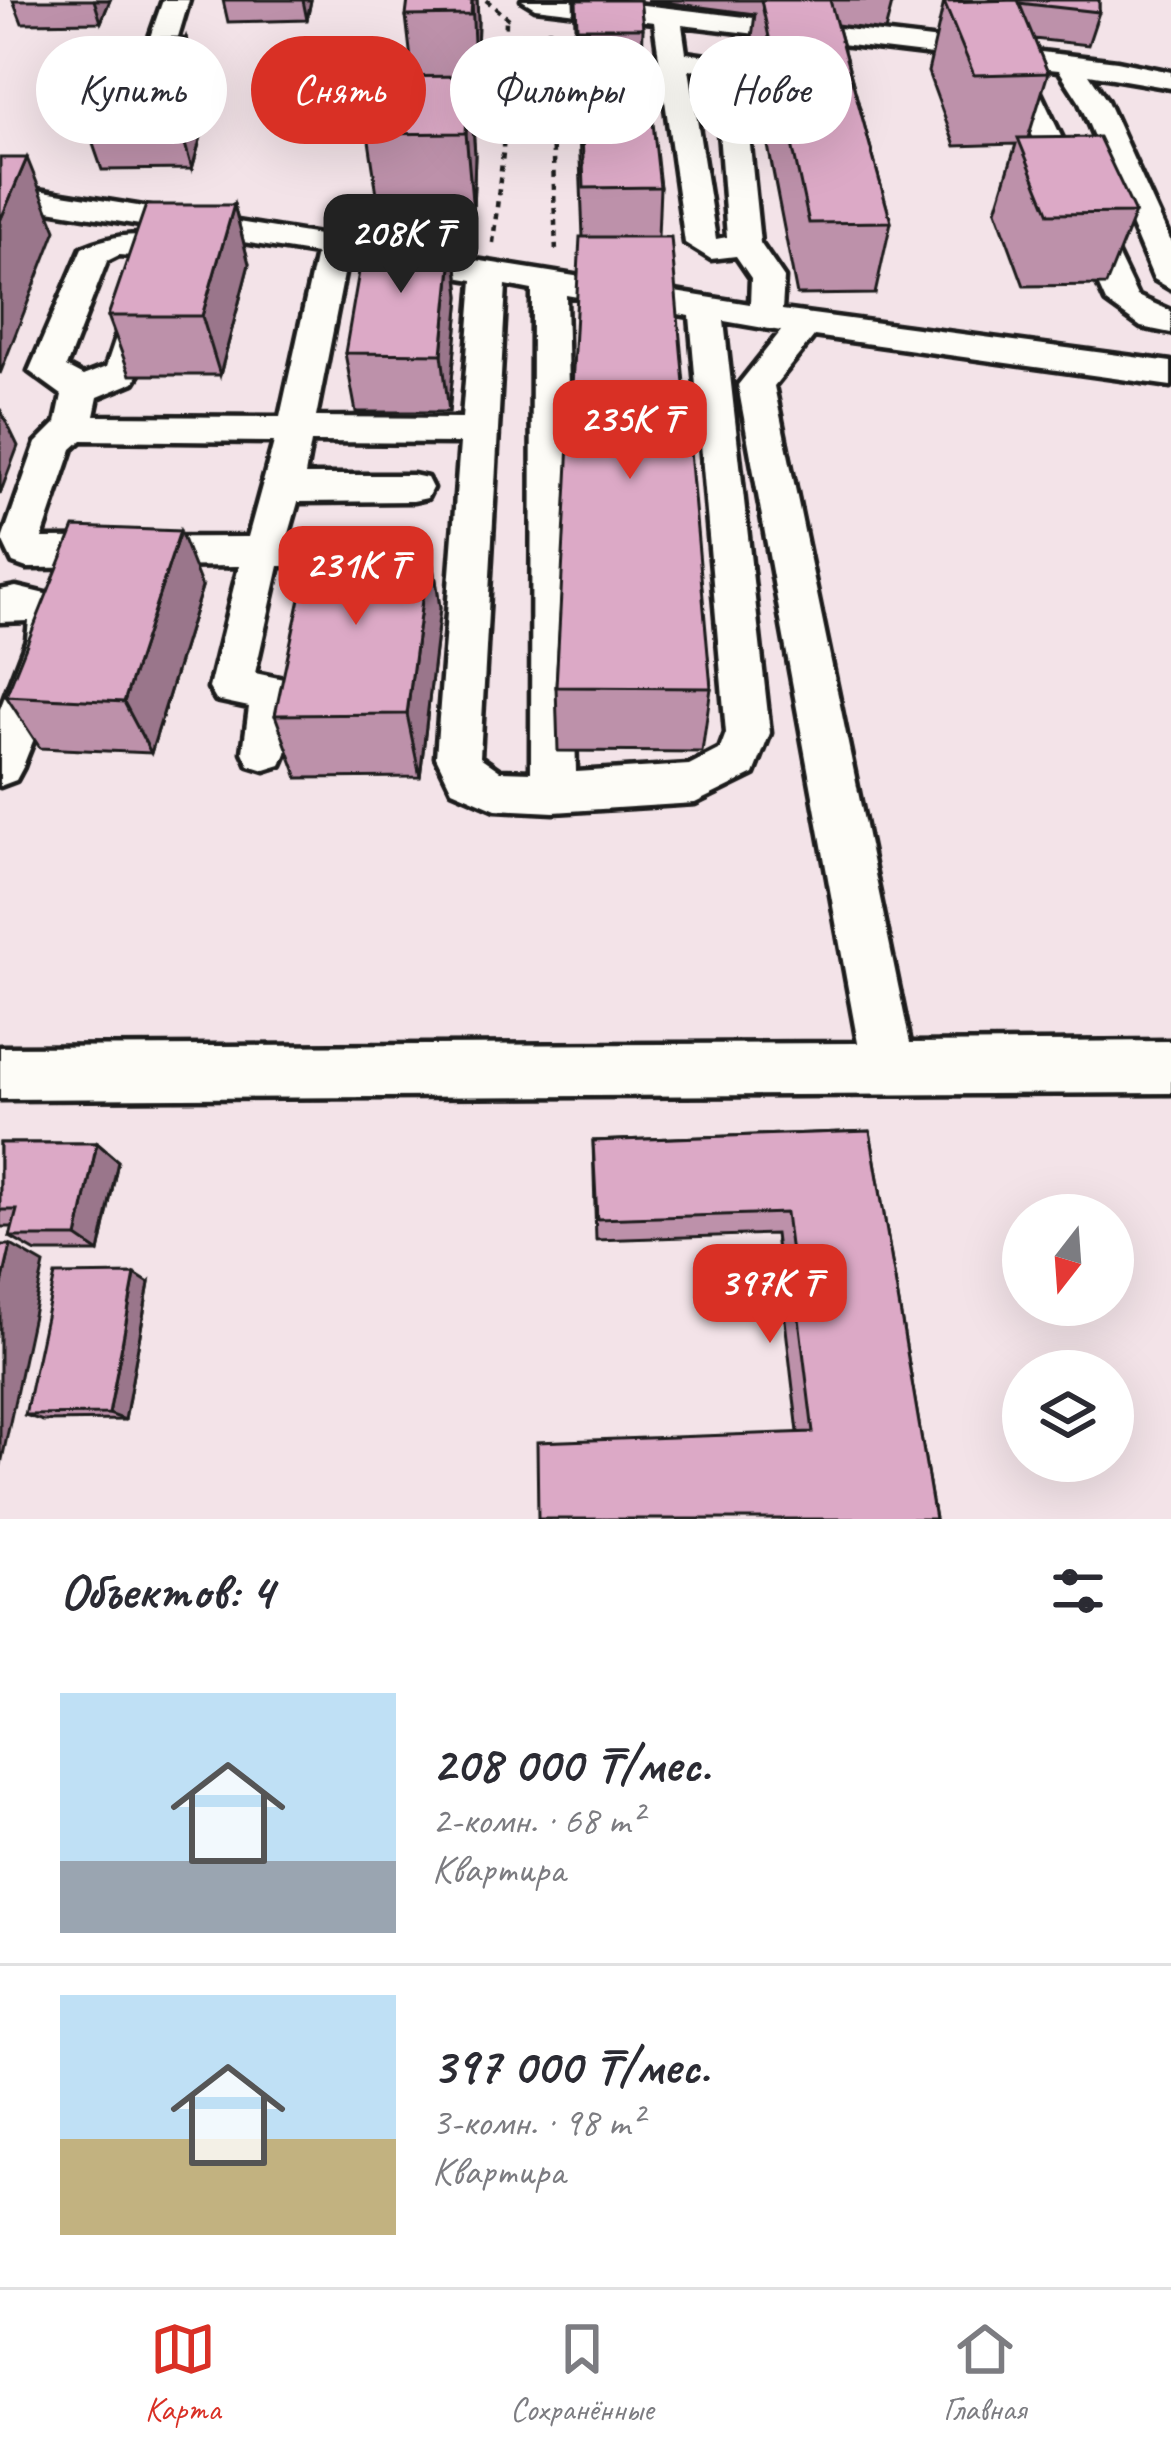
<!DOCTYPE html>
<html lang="ru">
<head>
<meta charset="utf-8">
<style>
  body { margin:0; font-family:Caveat,sans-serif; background:#f2f2f3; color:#2b2b33; height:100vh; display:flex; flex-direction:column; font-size:45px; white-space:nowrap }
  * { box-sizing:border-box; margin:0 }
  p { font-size:39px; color:#7c7c81 }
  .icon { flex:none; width:66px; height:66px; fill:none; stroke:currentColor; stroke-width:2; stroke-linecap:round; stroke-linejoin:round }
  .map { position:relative; height:1519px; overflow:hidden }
  .drawer { display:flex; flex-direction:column; background:#fff; flex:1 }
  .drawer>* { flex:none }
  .top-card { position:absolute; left:36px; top:36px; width:1101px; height:108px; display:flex; gap:24px }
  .needle { width:78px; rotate:197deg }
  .controls { position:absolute; left:1002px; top:1194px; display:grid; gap:24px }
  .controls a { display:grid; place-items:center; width:132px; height:132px; border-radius:50%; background:#fff; box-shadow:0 12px 48px #0002; font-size:60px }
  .price { position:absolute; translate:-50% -102px; padding:0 27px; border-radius:24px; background:#d93025; color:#fff; font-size:39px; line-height:78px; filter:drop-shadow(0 3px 6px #0008) }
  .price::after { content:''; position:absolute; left:50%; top:72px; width:36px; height:27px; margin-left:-18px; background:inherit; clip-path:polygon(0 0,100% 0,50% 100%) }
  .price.active { background:#222; color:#fff }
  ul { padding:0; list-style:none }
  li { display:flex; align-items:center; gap:36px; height:300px; padding:0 60px }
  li+li { border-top:3px solid #e1e1e2 }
  li span { display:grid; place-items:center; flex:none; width:336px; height:240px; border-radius:0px; color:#555 }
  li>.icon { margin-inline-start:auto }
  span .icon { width:144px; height:144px; fill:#fffc; stroke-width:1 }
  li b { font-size:51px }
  h2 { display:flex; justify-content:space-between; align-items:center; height:144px; padding:0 60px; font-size:51px }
  .chip { padding:0 42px; border-radius:54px; background:#fff; box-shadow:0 12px 48px #0002; font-size:42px; line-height:108px }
  .chip.active { background:#d93025; color:#fff }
  .tabs { display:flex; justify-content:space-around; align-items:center; height:168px; border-top:3px solid #e1e1e2; background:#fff; font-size:33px; color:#7c7c81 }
  .tabs a { display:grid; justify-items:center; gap:6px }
  .tabs .active { color:#d93025 }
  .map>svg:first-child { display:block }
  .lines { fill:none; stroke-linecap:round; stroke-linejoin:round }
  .minor-casing { stroke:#1c1c1c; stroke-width:9 }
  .path { stroke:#1c1c1c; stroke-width:4.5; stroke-dasharray:6 6; stroke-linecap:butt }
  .minor { fill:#fdfcf7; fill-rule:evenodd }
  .wall { fill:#bd91aa; stroke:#1c1c1c; stroke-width:3 }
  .shaded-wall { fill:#9a768b; stroke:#1c1c1c; stroke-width:3 }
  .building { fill:#dca9c6; stroke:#1c1c1c; stroke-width:3 }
</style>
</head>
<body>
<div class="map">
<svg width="1171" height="1519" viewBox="0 0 1171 1519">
  <rect width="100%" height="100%" fill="#f3e3e8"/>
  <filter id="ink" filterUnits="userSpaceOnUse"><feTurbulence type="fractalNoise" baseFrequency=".00833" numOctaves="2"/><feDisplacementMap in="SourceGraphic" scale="24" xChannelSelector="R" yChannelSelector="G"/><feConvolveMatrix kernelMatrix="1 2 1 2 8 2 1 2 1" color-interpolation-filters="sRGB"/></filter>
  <g filter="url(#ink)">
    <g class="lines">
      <defs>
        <g id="minor">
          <path d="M163,0H189L177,40L163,48L149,40Z"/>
          <path d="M522,0H601L1117,61L1171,72V88L1089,74L1107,101L1171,242V289L1154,279L1079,101L1059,70L1028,67L1137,296L1171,311V333L1141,327L1106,302L999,63L682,25L686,53L727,59L743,77L760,243L784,278L782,310L1171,362V386L814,336L774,386L910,1043L1171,1041V1093L0,1099V1047L858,1043L738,385L781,331L724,321L770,733L754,774L695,803L554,812L496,809L452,790L436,757L460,443L311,442L305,475H413L427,478L432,488L427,498L413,501L298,502L288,537L368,536L382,541L388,551L382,561L368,566H279L255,673L288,680C300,702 292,743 281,765L265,770L249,765L243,752L249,707L216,700L209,688L239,566L27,568L13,563L2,540L36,443L56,423L62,395L29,371L82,248C110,236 153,225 177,252L139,374L134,382L98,397L94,416L280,417L316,254L0,202V184L750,304L751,278L736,256L711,259L685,243L654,22L535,8ZM689,69L708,72L715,79L727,237L716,239ZM119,255L143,257L106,367L83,376L66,367L107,261ZM347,259L473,280L462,418L316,417ZM506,285L532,290L531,772L500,771L480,757ZM566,295L690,316L726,733L720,749L689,765L576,772ZM82,440L274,442L248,537L42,538L72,449Z"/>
          <path d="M16,587L66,599C84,633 36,730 23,767L16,780L0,786V709L27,639L29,621L0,622V590Z"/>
        </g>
      </defs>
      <use href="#minor" class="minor-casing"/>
      <g class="path">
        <path d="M486,0L509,19"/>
        <path d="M549,28L556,254"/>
        <path d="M493,243L503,153L506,19"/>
      </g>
      <use href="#minor" class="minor"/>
    </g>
    <g class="wall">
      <path d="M13,0H110L101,22L22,23Z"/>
      <path d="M223,0H311L307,20L228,22Z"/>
      <path d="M477,0L478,21L476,85H470L475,155L473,212L380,214L368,134L413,77L406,16Z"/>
      <path d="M574,0H640L643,28L642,65L646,104L660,187L658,237L711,688L702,752L558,751L556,687L583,237Z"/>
      <path d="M647,0H893L885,31L837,25L891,222L875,294L797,295L750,53L755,14Z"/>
      <path d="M960,0H1099V12L1088,45L1034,39L1048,73L1028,138L1135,213L1106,285L1024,286L996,210L1016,144L955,146L928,72L944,2Z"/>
      <path d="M186,38L207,115L192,169L102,170L75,92Z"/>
      <path d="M234,205L249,264L220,375H130L108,316Z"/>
      <path d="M454,237L460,296L449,412H356L345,353Z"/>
      <path d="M430,539L440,608L420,777L298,778L275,715Z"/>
      <path d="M202,587L151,753L40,748L6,696Z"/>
      <path d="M870,1131L935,1519L798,1432L775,1234L596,1240L593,1141Z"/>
      <path d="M0,1143H97L118,1161L99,1252H36L10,1237L13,1227H0Z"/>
      <path d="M149,1283L125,1420L43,1421L25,1415Z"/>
    </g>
    <g class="shaded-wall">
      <path d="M94,0H110L101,22Z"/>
      <path d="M303,0H311L307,20Z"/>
      <path d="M472,0H477L478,21L476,85Z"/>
      <path d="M186,38L207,115L192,169L170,90Z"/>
      <path d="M469,76L475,155L473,212L466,133Z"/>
      <path d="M27,158L56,230L0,374V221Z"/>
      <path d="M234,205L249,264L220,375L202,316Z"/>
      <path d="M454,237L460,296L449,412L442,354Z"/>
      <path d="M0,409L18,446L0,494Z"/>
      <path d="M180,531L202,587L151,753L124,702Z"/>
      <path d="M430,539L440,608L420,777L407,714Z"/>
      <path d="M97,1143L118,1161L99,1252L77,1237Z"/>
      <path d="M11,1245L44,1264L0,1469V1293Z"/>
      <path d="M135,1274L149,1283L125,1420L109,1414Z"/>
    </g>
    <g class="building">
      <path d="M408,0H472L471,15L406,16Z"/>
      <path d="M576,0H640L643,28H577Z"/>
      <path d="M761,0H830L891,222L809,223Z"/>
      <path d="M986,0H1099V12L1019,3L1018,0Z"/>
      <path d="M1018,0L1048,73L974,75L944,2Z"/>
      <path d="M186,38L170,90L75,92L95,39Z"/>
      <path d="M642,64L646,104H581V142L577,65Z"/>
      <path d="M469,76L466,133L368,134L375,77Z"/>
      <path d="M581,104H651L660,187L584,188Z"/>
      <path d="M1099,137L1135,213L1049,214L1018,138Z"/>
      <path d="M0,158H27L0,221Z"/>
      <path d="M146,205H234L202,316H108Z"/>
      <path d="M365,237H454L442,354L345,353Z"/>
      <path d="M580,237H671L711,688L556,687Z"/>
      <path d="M74,527L180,531L124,702L6,696Z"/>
      <path d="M313,538L430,539L407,714L275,715Z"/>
      <path d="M870,1131L935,1519H538L537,1442L813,1432L786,1213L597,1219L593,1141Z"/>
      <path d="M0,1143H97L77,1237H10L17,1210H0Z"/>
      <path d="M0,1245H11L0,1293Z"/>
      <path d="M135,1274L109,1414L25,1415L55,1275Z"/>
    </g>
  </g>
</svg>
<div class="controls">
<a><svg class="needle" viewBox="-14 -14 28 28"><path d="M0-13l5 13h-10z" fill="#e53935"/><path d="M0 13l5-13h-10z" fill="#7c7c81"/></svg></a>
<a><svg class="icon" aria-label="layers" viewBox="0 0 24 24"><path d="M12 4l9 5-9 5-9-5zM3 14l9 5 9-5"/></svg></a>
</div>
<b class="price active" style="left:401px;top:296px">208K ₸</b>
<b class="price" style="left:630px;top:482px">235K ₸</b>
<b class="price" style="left:356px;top:628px">231K ₸</b>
<b class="price" style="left:770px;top:1346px">397K ₸</b>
<div class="top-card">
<a class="chip">Купить</a>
<a class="chip active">Снять</a>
<a class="chip">Фильтры</a>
<a class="chip">Новое</a>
</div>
</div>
<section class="drawer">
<h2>Объектов: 4<svg class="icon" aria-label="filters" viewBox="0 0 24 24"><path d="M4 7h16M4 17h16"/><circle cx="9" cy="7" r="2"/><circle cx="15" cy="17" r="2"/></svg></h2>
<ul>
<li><span style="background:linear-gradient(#bfe0f5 70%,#9aa5b1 0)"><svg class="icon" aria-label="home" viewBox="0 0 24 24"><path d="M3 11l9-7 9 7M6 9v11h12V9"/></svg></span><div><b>208 000 ₸/мес.</b><p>2-комн. · 68 m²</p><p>Квартира</p></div></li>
<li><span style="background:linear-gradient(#bfe0f5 60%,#c2b280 0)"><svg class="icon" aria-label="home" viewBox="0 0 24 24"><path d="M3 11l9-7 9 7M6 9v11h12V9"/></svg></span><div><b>397 000 ₸/мес.</b><p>3-комн. · 98 m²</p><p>Квартира</p></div></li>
</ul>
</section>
<nav class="tabs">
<a class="active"><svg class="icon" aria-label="map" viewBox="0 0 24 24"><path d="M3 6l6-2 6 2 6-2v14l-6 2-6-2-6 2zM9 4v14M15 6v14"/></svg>Карта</a>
<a><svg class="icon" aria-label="saved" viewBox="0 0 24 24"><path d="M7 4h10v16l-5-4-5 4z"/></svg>Сохранённые</a>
<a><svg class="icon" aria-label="home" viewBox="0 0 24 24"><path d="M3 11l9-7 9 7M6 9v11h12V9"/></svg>Главная</a>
</nav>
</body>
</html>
